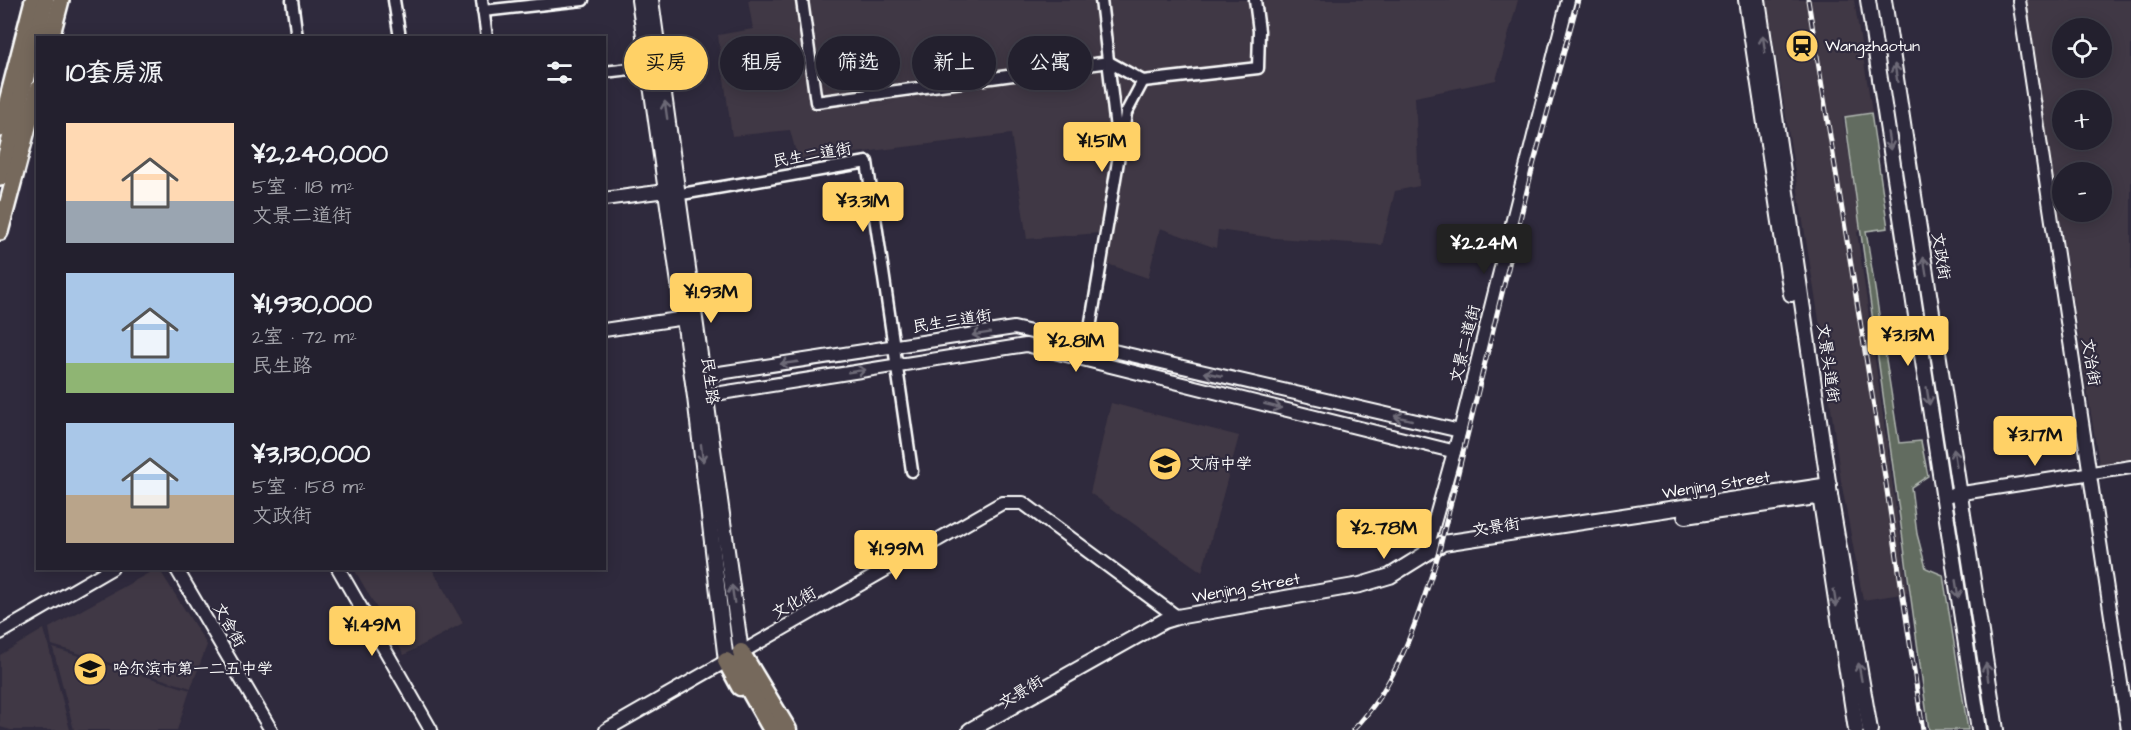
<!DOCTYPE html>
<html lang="zh">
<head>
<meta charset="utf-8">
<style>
  body { margin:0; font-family:"Architects Daughter","LXGW WenKai TC",sans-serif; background:#2f2d3a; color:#f1f3f6; height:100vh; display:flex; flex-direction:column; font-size:22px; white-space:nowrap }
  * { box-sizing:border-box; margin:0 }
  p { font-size:20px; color:#a3a3aa }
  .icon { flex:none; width:33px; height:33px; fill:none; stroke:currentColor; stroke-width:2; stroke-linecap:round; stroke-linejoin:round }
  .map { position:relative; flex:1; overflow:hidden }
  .sheet { position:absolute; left:36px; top:36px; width:570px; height:534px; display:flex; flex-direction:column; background:#23202e; border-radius:0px; box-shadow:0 3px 15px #0003,0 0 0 2px #403e4a }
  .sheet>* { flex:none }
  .guide { position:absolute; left:624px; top:36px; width:570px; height:54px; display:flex; gap:12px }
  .controls { position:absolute; left:2052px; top:18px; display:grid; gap:12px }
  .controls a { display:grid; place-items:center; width:60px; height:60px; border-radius:50%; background:#23202e; box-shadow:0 3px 15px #0003,0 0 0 2px #403e4a; font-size:30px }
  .price { position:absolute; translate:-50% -51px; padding:0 14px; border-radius:6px; background:#ffd166; color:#111; font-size:20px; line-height:39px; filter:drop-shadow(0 2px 3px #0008) }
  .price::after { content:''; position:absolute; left:50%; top:36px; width:18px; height:14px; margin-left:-9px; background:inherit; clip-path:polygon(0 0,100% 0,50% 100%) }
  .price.selected { background:#222; color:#fff }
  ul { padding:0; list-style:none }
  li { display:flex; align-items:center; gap:18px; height:150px; padding:0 30px }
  li span { display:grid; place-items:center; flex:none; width:168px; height:120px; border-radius:0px; color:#555 }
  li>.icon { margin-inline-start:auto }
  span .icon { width:72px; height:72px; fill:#fffc; stroke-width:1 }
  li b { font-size:26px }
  h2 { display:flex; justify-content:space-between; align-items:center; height:72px; padding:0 30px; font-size:26px }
  .tag { padding:0 21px; border-radius:27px; background:#23202e; box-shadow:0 3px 15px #0003,0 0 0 2px #403e4a; font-size:21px; line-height:54px }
  .tag.selected { background:#ffd166; color:#111 }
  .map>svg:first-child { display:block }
  .built { fill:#403844; fill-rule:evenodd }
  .green { fill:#626c60; stroke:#b0b6b0; stroke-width:1.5 }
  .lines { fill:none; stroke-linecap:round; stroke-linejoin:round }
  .minor-casing { stroke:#fff; stroke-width:15 }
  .tertiary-casing { stroke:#fff; stroke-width:16 }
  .secondary-casing { stroke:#fff; stroke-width:18 }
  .primary-casing { stroke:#fff; stroke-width:20 }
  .trunk-casing { stroke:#fff; stroke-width:21 }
  .minor { stroke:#2f2a3d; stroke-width:10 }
  .tertiary { stroke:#2f2a3d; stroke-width:12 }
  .secondary { stroke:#2f2a3d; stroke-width:14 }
  .primary { stroke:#76695c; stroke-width:15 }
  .trunk { stroke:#76695c; stroke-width:16 }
  .rail-casing { stroke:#fff; stroke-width:5 }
  .rail { stroke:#2f2a3d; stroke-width:3; stroke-dasharray:9; stroke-linecap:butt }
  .oneway { stroke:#6d6a77 }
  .labels { text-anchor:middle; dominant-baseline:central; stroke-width:4.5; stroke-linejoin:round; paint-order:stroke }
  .poi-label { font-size:16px; fill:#fff; stroke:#2f2a3d; text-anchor:start }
  .street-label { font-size:16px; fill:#fff; stroke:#2f2a3d }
</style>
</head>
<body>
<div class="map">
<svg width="2131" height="730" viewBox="0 0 2131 730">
  <rect width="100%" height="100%" fill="#2f2a3d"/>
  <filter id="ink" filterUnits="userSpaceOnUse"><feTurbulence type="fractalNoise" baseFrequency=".0167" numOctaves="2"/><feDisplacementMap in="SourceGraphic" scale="12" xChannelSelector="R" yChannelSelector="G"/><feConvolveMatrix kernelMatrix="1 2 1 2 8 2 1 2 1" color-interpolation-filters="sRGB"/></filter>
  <g filter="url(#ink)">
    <g class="built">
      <path d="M748,0H1518L1496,80L1415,97L1419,186L1395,191L1382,245L1275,238L1218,230L1216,248L1160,228L1148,278L1099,261V233L1027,239L1011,134L798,160L790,130L732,136L718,35L753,29Z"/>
      <path d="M1767,0H1854L1872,112L1843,117L1861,231L1857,232L1908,593L1863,600L1841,481L1820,326Z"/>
      <path d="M2025,0H2131V459L2099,464ZM2062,28H2102V68H2062ZM2062,100H2102V140H2062ZM2102,172V212H2062V172Z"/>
      <path d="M1111,403L1239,436L1202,572L1090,493Z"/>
      <path d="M156,569H159L207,645L191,688L52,645L49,628Z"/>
      <path d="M354,569H432L463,623L404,655Z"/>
      <path d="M44,629L70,730H11L0,727V655Z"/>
      <path d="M53,648L190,690L177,730H74Z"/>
    </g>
    <path class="green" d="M1871,113L1888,228L1866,231L1899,443L1921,441L1928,476L1911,487L1917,534L1926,568L1943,575L1968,730H1929L1845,117Z"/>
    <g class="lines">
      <defs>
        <g id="minor">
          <path d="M292,0L297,38"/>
          <path d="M394,0L400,38"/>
          <path d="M482,0L487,38"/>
          <path d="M802,0L816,102L1109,62L1143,81L1258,68L1259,31L1255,0"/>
          <path d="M483,11L583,0"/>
          <path d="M604,72L648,67"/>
          <path d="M1122,140L1126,113L1143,81"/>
          <path d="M670,196L867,162L912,471"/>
          <path d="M1087,346L1119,155L1101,0"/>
        </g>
        <g id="tertiary">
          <path d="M2019,0L2128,730"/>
          <path d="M604,199L666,191"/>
          <path d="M604,330L685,318"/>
          <path d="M693,377L1014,328L1460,431"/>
          <path d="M696,397L1026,345L1452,451"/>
          <path d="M1943,496L2131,467"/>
          <path d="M1425,555L1460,431L1568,0"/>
          <path d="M176,568L271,730"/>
          <path d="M338,568L431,730"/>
          <path d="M0,633L112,568"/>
          <path d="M606,730L1002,503H1023L1177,617"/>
        </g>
        <g id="secondary">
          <path d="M639,0L695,397L726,661"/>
          <path d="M651,0L741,652"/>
          <path d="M1746,0L1791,294"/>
          <path d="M1758,0L1830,495L1870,730"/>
          <path d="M1868,0L1979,730"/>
          <path d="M1884,0L1996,730"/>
          <path d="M1819,489L1856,730"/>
          <path d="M1685,516L1830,495"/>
          <path d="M970,730L1164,621L1177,617L1360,585L1390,576L1443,543L1829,485"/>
        </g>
        <g id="primary">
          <path d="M51,38L61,0"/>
          <path d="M0,129L33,0"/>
          <path d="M0,178L46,0"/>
          <path d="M0,232L38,89"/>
        </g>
        <g id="trunk">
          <path d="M741,652L788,730"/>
          <path d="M741,660L747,686L772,730"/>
          <path d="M726,661L740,687"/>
        </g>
      </defs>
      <use href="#minor" class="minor-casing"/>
      <use href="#tertiary" class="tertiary-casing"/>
      <use href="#secondary" class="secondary-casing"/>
      <use href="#primary" class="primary-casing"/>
      <use href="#trunk" class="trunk-casing"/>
      <use href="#minor" class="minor"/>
      <use href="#tertiary" class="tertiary"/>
      <use href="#secondary" class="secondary"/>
      <use href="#primary" class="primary"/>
      <use href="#trunk" class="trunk"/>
      <defs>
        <g id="rail">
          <path d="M1808,0L1880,444L1923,730"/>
          <path d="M1353,730C1398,684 1419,615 1438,555L1534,162L1578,0"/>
        </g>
      </defs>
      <use href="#rail" class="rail-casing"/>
      <use href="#rail" class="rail"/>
    </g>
    <defs><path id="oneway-shaft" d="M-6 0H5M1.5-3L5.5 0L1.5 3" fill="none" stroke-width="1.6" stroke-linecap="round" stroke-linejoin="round" transform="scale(1.5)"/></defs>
    <g class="oneway">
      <use href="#oneway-shaft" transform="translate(1764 44) rotate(-98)"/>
      <use href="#oneway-shaft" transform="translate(1896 73) rotate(-99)"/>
      <use href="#oneway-shaft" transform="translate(666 110) rotate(-98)"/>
      <use href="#oneway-shaft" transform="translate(1889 141) rotate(81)"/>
      <use href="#oneway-shaft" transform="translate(1925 266) rotate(-99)"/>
      <use href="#oneway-shaft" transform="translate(981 334) rotate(171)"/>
      <use href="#oneway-shaft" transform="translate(789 363) rotate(172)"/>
      <use href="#oneway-shaft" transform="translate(857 371) rotate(-9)"/>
      <use href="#oneway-shaft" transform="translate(1213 374) rotate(-167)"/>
      <use href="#oneway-shaft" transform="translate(1928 396) rotate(81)"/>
      <use href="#oneway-shaft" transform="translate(1273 406) rotate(14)"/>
      <use href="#oneway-shaft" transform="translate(1403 418) rotate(-167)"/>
      <use href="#oneway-shaft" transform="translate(702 453) rotate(83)"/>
      <use href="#oneway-shaft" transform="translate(1955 458) rotate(-99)"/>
      <use href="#oneway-shaft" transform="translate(1957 589) rotate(81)"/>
      <use href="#oneway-shaft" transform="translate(733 594) rotate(-98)"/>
      <use href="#oneway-shaft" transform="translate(1835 598) rotate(81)"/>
      <use href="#oneway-shaft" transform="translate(1860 672) rotate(-100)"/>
      <use href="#oneway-shaft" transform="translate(1987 672) rotate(-98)"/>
    </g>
  </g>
  <defs>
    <symbol id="station-disc" viewBox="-11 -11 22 22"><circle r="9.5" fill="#ffd166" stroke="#2f2a3d"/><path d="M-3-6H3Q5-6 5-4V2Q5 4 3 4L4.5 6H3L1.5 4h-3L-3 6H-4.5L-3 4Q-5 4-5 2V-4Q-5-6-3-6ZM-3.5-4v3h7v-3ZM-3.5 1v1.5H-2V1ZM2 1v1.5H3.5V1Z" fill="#111"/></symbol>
    <symbol id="school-disc" viewBox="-11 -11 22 22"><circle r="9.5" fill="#ffd166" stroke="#2f2a3d"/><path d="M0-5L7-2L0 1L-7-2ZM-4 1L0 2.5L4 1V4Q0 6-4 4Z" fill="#111"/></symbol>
  </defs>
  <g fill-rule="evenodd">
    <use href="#station-disc" x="1783" y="27" width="38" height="38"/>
    <use href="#school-disc" x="1146" y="445" width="38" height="38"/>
    <use href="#school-disc" x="71" y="650" width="38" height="38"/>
  </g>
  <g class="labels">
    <g class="poi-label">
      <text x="1825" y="46">Wangzhaotun</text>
      <text x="1188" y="464">文府中学</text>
      <text x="113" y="669">哈尔滨市第一二五中学</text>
    </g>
    <g class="street-label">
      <text transform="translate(812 155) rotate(-10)">民生二道街</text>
      <text transform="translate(1941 256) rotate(81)">文政街</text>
      <text transform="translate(952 321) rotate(-9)">民生三道街</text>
      <text transform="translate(1465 344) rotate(-76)">文景二道街</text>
      <text transform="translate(2091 362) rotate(81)">文治街</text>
      <text transform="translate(1828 363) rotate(82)">文景头道街</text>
      <text transform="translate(710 381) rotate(83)">民生路</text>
      <text transform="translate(1716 485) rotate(-9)">Wenjing Street</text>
      <text transform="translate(1496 527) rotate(-9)">文景街</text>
      <text transform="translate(1246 588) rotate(-10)">Wenjing Street</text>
      <text transform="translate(794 603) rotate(-30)">文化街</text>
      <text transform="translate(229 625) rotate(60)">文舍街</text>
      <text transform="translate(1021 692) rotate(-31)">文景街</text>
    </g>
  </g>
</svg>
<div class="controls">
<a><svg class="icon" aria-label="locate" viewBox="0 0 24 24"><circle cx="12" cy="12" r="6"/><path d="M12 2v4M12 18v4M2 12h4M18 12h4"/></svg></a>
<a>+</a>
<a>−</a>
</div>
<b class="price" style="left:1102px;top:173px">¥1.51M</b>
<b class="price" style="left:863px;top:233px">¥3.31M</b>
<b class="price selected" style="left:1484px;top:275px">¥2.24M</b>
<b class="price" style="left:711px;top:324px">¥1.93M</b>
<b class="price" style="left:1908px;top:367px">¥3.13M</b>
<b class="price" style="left:1076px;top:373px">¥2.81M</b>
<b class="price" style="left:2035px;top:467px">¥3.17M</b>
<b class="price" style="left:1384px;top:560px">¥2.78M</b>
<b class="price" style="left:896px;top:581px">¥1.99M</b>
<b class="price" style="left:372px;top:657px">¥1.49M</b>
<div class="guide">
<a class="tag selected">买房</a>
<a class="tag">租房</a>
<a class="tag">筛选</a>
<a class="tag">新上</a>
<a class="tag">公寓</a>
</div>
<section class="sheet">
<h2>10套房源<svg class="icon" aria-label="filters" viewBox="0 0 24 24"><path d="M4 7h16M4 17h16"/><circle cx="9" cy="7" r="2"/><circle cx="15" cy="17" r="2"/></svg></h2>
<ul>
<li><span style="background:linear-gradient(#ffd9b3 65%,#9aa5b1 0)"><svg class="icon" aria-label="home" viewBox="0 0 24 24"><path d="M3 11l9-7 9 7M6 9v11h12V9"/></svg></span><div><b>¥2,240,000</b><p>5室 · 118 m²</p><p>文景二道街</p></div></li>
<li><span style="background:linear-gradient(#a9c7e8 75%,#8fb573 0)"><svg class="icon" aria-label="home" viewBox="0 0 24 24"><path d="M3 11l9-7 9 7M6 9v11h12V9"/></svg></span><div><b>¥1,930,000</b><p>2室 · 72 m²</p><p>民生路</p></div></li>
<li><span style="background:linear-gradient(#a9c7e8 60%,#b9a48a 0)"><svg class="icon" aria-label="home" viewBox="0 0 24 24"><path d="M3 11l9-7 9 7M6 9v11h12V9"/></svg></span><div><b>¥3,130,000</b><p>5室 · 158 m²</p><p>文政街</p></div></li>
</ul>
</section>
</div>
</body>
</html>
